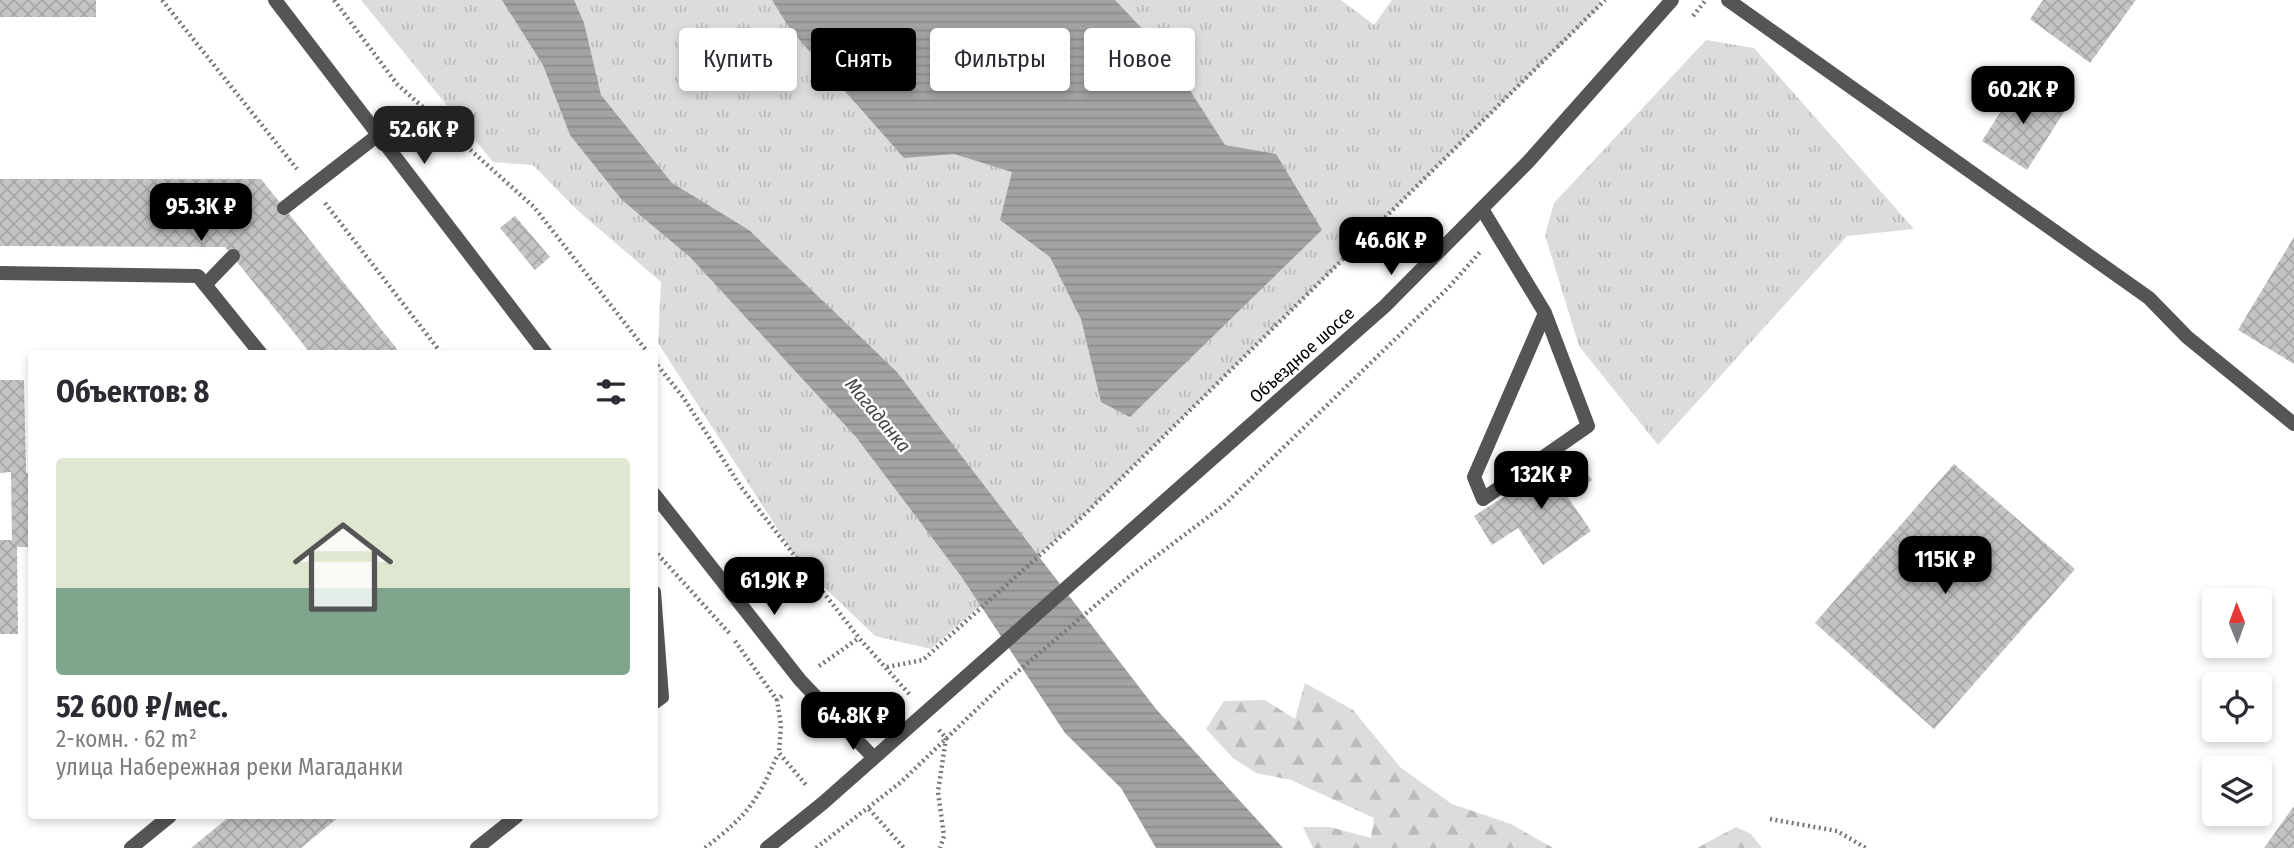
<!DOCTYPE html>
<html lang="ru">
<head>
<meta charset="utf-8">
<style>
  body { margin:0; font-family:"Fira Sans Condensed",sans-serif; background:#f7f7f7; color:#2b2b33; height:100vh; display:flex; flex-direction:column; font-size:26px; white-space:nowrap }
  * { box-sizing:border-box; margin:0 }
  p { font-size:23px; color:#7c7c81 }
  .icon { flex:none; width:38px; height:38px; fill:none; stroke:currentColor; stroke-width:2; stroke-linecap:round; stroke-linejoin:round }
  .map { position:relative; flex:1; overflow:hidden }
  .drawer { position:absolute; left:28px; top:350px; width:630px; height:469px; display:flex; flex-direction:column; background:#fff; border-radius:7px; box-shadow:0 4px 10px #0003 }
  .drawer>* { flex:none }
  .hud { position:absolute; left:679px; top:28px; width:665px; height:63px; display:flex; gap:14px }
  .needle { width:46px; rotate:359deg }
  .tools { position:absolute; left:2202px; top:588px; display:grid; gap:14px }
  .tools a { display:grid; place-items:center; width:70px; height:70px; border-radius:7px; background:#fff; box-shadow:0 4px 10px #0003; font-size:35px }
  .price { position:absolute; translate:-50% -60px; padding:0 16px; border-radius:14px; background:#000; color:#fff; font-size:23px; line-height:46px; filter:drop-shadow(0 2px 4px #0008) }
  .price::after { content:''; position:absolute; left:50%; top:42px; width:21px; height:16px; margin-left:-10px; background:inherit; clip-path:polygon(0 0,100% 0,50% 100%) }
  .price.current { background:#222; color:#fff }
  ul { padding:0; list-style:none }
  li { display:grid; align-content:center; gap:14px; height:371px; padding:0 28px }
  li span { display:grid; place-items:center; height:217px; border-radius:7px; color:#555 }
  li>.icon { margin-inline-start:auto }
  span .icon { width:126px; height:126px; fill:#fffc; stroke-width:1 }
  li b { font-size:30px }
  h2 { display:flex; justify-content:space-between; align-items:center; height:84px; padding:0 28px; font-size:30px }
  .pill { padding:0 24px; border-radius:7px; background:#fff; box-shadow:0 4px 10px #0003; font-size:24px; line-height:63px }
  .pill.current { background:#000; color:#fff }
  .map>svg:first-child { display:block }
  .grass { fill:url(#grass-tufts) }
  .forest { fill:url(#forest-firs) }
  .water { fill:url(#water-rules) }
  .building { fill:url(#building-cross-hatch) }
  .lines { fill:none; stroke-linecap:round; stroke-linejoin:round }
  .path { stroke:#777; stroke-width:4.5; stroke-dasharray:2 3.5; stroke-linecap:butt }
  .service { stroke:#555; stroke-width:14 }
  .tertiary { stroke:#555; stroke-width:14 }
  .labels { text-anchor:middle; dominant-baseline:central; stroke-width:5; stroke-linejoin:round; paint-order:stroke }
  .street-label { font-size:18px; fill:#000; stroke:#fff }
  .water-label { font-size:19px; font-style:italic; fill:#444; stroke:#fff }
</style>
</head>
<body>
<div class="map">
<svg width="2294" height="848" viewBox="0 0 2294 848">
  <defs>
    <pattern id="grass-tufts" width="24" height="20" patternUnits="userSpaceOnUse" patternTransform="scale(1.75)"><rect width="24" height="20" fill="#dcdcdc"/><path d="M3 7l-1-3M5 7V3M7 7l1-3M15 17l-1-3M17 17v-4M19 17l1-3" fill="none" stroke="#bbb"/></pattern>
    <pattern id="forest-firs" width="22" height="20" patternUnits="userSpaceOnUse" patternTransform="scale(1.75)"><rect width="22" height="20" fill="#dcdcdc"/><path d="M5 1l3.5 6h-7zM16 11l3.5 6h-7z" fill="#bbb"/></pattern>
    <pattern id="water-rules" width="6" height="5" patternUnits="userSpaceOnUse" patternTransform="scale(1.75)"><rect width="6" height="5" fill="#a3a3a3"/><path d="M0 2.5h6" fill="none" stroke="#8b8b8b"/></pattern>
    <pattern id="building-cross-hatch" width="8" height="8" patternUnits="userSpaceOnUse" patternTransform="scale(1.75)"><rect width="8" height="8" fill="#c4c4c4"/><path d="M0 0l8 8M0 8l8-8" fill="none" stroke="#a7a7a7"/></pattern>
  </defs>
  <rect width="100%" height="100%" fill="#fff"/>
  <g class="grass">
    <path d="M361,0H1341L1374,25L1392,0H1600L1599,8L1080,519L931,649L875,636L800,564L658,343L661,282L577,210L533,165L493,162Z"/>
    <path d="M1706,40L1754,48L1914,229L1847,236L1658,445L1579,346L1545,235L1554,203Z"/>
  </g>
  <g class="forest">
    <path d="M1305,683L1353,710L1401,768L1452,804L1511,824L1553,848H1313L1303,827H1330L1371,838L1374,818L1291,780L1256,773L1233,758L1206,729L1224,701L1265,700L1295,719Z"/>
    <path d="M1736,827L1751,834L1762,848H1697Z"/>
  </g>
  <g class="water">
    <path d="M502,0H574L584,23L601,95L672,183L749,230L897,372L1156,709L1283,848H1156L1121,788L1065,733L961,576L856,437L690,257L622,200L570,135L543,65Z"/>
    <path d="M772,0H1115L1168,56L1225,145L1276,154L1322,230L1130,417L1101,402L1081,319L1050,257L1000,220L1012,172L954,154L904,158L790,29Z"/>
  </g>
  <g class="building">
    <rect x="0" y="0" width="96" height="17"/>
    <path d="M2043,0H2136L2090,63L2030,19Z"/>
    <path d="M2019,83L2064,112L2027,170L1982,141Z"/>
    <path d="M0,179H261L401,354H311L225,247L0,246Z"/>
    <path d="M515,216L550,257L535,270L500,228Z"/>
    <path d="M2294,237V364L2238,330Z"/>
    <path d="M0,380H24L26,473H32V547H17L18,634H0V540H12L11,472L0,473Z"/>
    <path d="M1573,452L1592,480L1567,496L1591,531L1543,565L1518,528L1492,545L1474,516Z"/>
    <path d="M1954,464L2075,569L1934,729L1815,623Z"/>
    <path d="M2294,806V848H2264Z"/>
    <path d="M230,816H340L301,848H191Z"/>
  </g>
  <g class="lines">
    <g class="path">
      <path d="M162,0L297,169"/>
      <path d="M334,0L397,84L534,207L649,354"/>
      <path d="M1693,16L1705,1"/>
      <path d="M325,203L442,354"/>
      <path d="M654,361L683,397L741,487L859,638L911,696"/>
      <path d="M654,550L730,634"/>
      <path d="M735,641L777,700"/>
      <path d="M819,666L859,638"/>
      <path d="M887,667L923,660L1080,519L1605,0"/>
      <path d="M782,696L777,700L781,725L779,753L807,786"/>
      <path d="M939,730L946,738L938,792L944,836L940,848"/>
      <path d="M869,809L904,848"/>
      <path d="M1770,819L1837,831L1866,848"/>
      <path d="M705,848C748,814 756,804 778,754"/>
      <path d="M816,848L901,782L1003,684L1130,576L1224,505L1449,287L1481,251"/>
    </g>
    <g class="service">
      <path d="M1728,0L2149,298L2187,337L2294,424"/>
      <path d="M284,208L378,135"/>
      <path d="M1482,209L1545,313L1474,477L1483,499L1588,426L1545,313"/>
      <path d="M0,273L198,276L261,354"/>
      <path d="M205,285L233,256"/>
      <path d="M654,592L662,697L654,703"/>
      <path d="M131,848L170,816"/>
      <path d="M477,848L517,816"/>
    </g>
    <g class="tertiary">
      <path d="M275,0L546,354"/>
      <path d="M654,494L800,680L873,757"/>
      <path d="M767,848L823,803L1385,306L1528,162L1672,0"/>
    </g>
  </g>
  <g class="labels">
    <g class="street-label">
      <text transform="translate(1302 355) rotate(-42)">Объездное шоссе</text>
    </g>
    <g class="water-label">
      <text transform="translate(878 415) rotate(50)">Магаданка</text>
    </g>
  </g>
</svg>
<div class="tools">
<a><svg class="needle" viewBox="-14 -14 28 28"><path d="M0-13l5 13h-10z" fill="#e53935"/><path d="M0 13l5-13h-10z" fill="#7c7c81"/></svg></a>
<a><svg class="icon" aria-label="locate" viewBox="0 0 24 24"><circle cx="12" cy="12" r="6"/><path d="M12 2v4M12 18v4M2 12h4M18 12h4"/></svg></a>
<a><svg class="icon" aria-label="layers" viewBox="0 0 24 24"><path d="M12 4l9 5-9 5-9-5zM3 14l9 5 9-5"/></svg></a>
</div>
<b class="price" style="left:2023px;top:126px">60.2K ₽</b>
<b class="price current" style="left:424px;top:166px">52.6K ₽</b>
<b class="price" style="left:201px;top:243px">95.3K ₽</b>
<b class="price" style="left:1391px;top:277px">46.6K ₽</b>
<b class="price" style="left:1541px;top:511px">132K ₽</b>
<b class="price" style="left:1945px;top:596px">115K ₽</b>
<b class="price" style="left:774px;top:617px">61.9K ₽</b>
<b class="price" style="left:853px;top:752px">64.8K ₽</b>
<div class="hud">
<a class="pill">Купить</a>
<a class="pill current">Снять</a>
<a class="pill">Фильтры</a>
<a class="pill">Новое</a>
</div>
<section class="drawer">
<h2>Объектов: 8<svg class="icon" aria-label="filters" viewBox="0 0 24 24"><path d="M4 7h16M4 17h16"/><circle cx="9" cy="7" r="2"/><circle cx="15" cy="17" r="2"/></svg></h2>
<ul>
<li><span style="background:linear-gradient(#dfe7d0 60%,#7fa58c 0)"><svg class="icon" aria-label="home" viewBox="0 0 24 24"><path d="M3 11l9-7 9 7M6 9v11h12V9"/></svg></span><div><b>52 600 ₽/мес.</b><p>2-комн. · 62 m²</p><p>улица Набережная реки Магаданки</p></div></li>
</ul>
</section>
</div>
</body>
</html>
